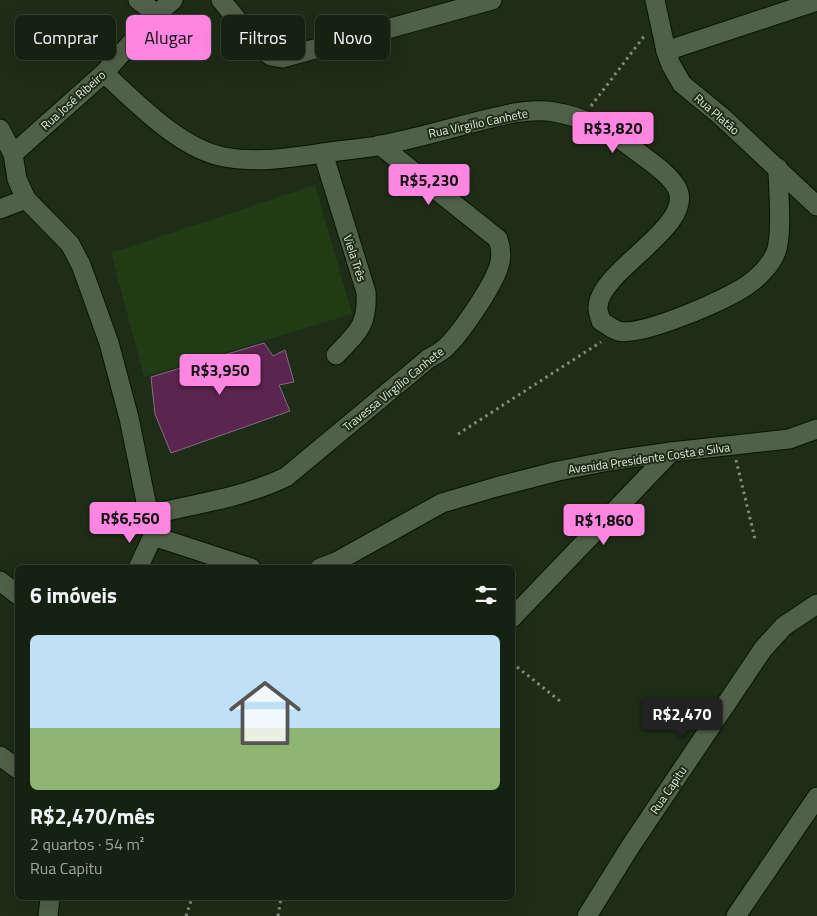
<!DOCTYPE html>
<html lang="pt">
<head>
<meta charset="utf-8">
<style>
  body { margin:0; font-family:"Titillium Web",sans-serif; background:#232f1f; color:#f1f3f6; height:100vh; display:flex; flex-direction:column; font-size:19px; white-space:nowrap }
  * { box-sizing:border-box; margin:0 }
  p { font-size:16px; color:#9ea49f }
  .icon { flex:none; width:28px; height:28px; fill:none; stroke:currentColor; stroke-width:2; stroke-linecap:round; stroke-linejoin:round }
  .map { position:relative; flex:1; overflow:hidden }
  .side { position:absolute; left:15px; top:565px; width:500px; height:335px; display:flex; flex-direction:column; background:#162211; border-radius:8px; box-shadow:0 5px 20px #0002,0 0 0 1px #353f31 }
  .side>* { flex:none }
  .hud { position:absolute; left:15px; top:15px; width:500px; height:45px; display:flex; gap:10px }
  .price { position:absolute; translate:-50% -42px; padding:0 11px; border-radius:5px; background:#fe85e0; color:#111; font-size:16px; line-height:32px; filter:drop-shadow(0 1px 2px #0008) }
  .price::after { content:''; position:absolute; left:50%; top:30px; width:15px; height:11px; margin-left:-8px; background:inherit; clip-path:polygon(0 0,100% 0,50% 100%) }
  .price.on { background:#222; color:#fff }
  ul { padding:0; list-style:none }
  li { display:grid; align-content:center; gap:10px; height:265px; padding:0 15px }
  li span { display:grid; place-items:center; height:155px; border-radius:8px; color:#555 }
  li>.icon { margin-inline-start:auto }
  span .icon { width:90px; height:90px; fill:#fffc; stroke-width:1 }
  li b { font-size:21px }
  h2 { display:flex; justify-content:space-between; align-items:center; height:60px; padding:0 15px; font-size:21px }
  .chip { padding:0 18px; border-radius:8px; background:#162211; box-shadow:0 5px 20px #0002,0 0 0 1px #353f31; font-size:18px; line-height:45px }
  .chip.on { background:#fe85e0; color:#111 }
  .map>svg:first-child { display:block }
  .green { fill:#213c15 }
  .building { fill:#5a254e; stroke:#876c7f }
  .lines { fill:none; stroke-linecap:round; stroke-linejoin:round }
  .minor-casing { stroke:#071502; stroke-width:21 }
  .path { stroke:#818d7b; stroke-width:3; stroke-dasharray:2.5 4; stroke-linecap:butt }
  .minor { stroke:#506149; stroke-width:19 }
  .labels { text-anchor:middle; dominant-baseline:central; stroke-width:4; stroke-linejoin:round; paint-order:stroke }
  .street-label { font-size:12px; fill:#e1ebdd; stroke:#1e2d17 }
</style>
</head>
<body>
<div class="map">
<svg width="817" height="916" viewBox="0 0 817 916">
  <rect width="100%" height="100%" fill="#1e2d17"/>
  <path class="green" d="M315,185L352,314L144,377L111,253Z"/>
  <path class="building" d="M264,343L273,356L285,350L294,382L279,385L290,411L171,453L155,414L151,377Z"/>
  <g class="lines">
    <defs>
      <g id="minor">
        <path d="M138,0L157,14"/>
        <path d="M221,0L261,49L271,56L282,58L492,0"/>
        <path d="M655,0L666,51L671,65L682,84L721,116L817,206"/>
        <path d="M666,51L817,1"/>
        <path d="M104,73C136,102 180,149 224,157C257,163 289,158 323,153C342,150 363,149 382,145C408,140 434,133 460,126C490,119 523,107 554,112C586,117 614,133 639,153C652,163 669,174 677,188C696,226 601,269 598,306C597,311 600,316 601,321C606,324 612,329 618,331C642,337 725,300 746,286C758,278 771,265 776,252C783,233 778,189 778,168"/>
        <path d="M0,129L13,154L17,179L26,199L70,244L81,265L89,287L109,343L129,418L153,536L251,568"/>
        <path d="M323,153L366,292C368,325 358,332 336,355"/>
        <path d="M13,154L104,73L157,14L173,0"/>
        <path d="M0,209L26,199"/>
        <path d="M148,515C195,504 242,498 286,477L428,359C433,356 439,353 444,349C460,335 493,286 499,266C502,257 501,248 498,239L380,145"/>
        <path d="M138,568L153,536"/>
        <path d="M320,568L336,562L442,503L496,487L558,471L609,461L671,452L789,439L817,429"/>
        <path d="M0,581L18,595"/>
        <path d="M512,618L671,452"/>
        <path d="M0,756L18,769"/>
        <path d="M48,916L50,898"/>
        <path d="M587,916L630,847L763,649L784,626L817,604"/>
        <path d="M736,916L817,797"/>
      </g>
    </defs>
    <use href="#minor" class="minor-casing"/>
    <g class="path">
      <path d="M591,106L645,35"/>
      <path d="M458,434L601,342"/>
      <path d="M736,460L755,539"/>
      <path d="M512,663L560,701"/>
      <path d="M186,916L192,898"/>
      <path d="M278,916L281,898"/>
    </g>
    <use href="#minor" class="minor"/>
  </g>
  <g class="labels">
    <g class="street-label">
      <text transform="translate(73 100) rotate(-42)">Rua José Ribeiro</text>
      <text transform="translate(717 114) rotate(41)">Rua Platão</text>
      <text transform="translate(478 123) rotate(-12)">Rua Virgilio Canhete</text>
      <text transform="translate(355 258) rotate(72)">Viela Três</text>
      <text transform="translate(393 389) rotate(-39)">Travessa Virgílio Canhete</text>
      <text transform="translate(649 458) rotate(-8)">Avenida Presidente Costa e Silva</text>
      <text transform="translate(668 790) rotate(-56)">Rua Capitu</text>
    </g>
  </g>
</svg>
<b class="price" style="left:613px;top:154px">R$3,820</b>
<b class="price" style="left:429px;top:206px">R$5,230</b>
<b class="price" style="left:220px;top:396px">R$3,950</b>
<b class="price" style="left:130px;top:544px">R$6,560</b>
<b class="price" style="left:604px;top:546px">R$1,860</b>
<b class="price on" style="left:682px;top:740px">R$2,470</b>
<div class="hud">
<a class="chip">Comprar</a>
<a class="chip on">Alugar</a>
<a class="chip">Filtros</a>
<a class="chip">Novo</a>
</div>
<section class="side">
<h2>6 imóveis<svg class="icon" aria-label="filters" viewBox="0 0 24 24"><path d="M4 7h16M4 17h16"/><circle cx="9" cy="7" r="2"/><circle cx="15" cy="17" r="2"/></svg></h2>
<ul>
<li><span style="background:linear-gradient(#bfe0f5 60%,#8fb573 0)"><svg class="icon" aria-label="home" viewBox="0 0 24 24"><path d="M3 11l9-7 9 7M6 9v11h12V9"/></svg></span><div><b>R$2,470/mês</b><p>2 quartos · 54 m²</p><p>Rua Capitu</p></div></li>
</ul>
</section>
</div>
</body>
</html>
